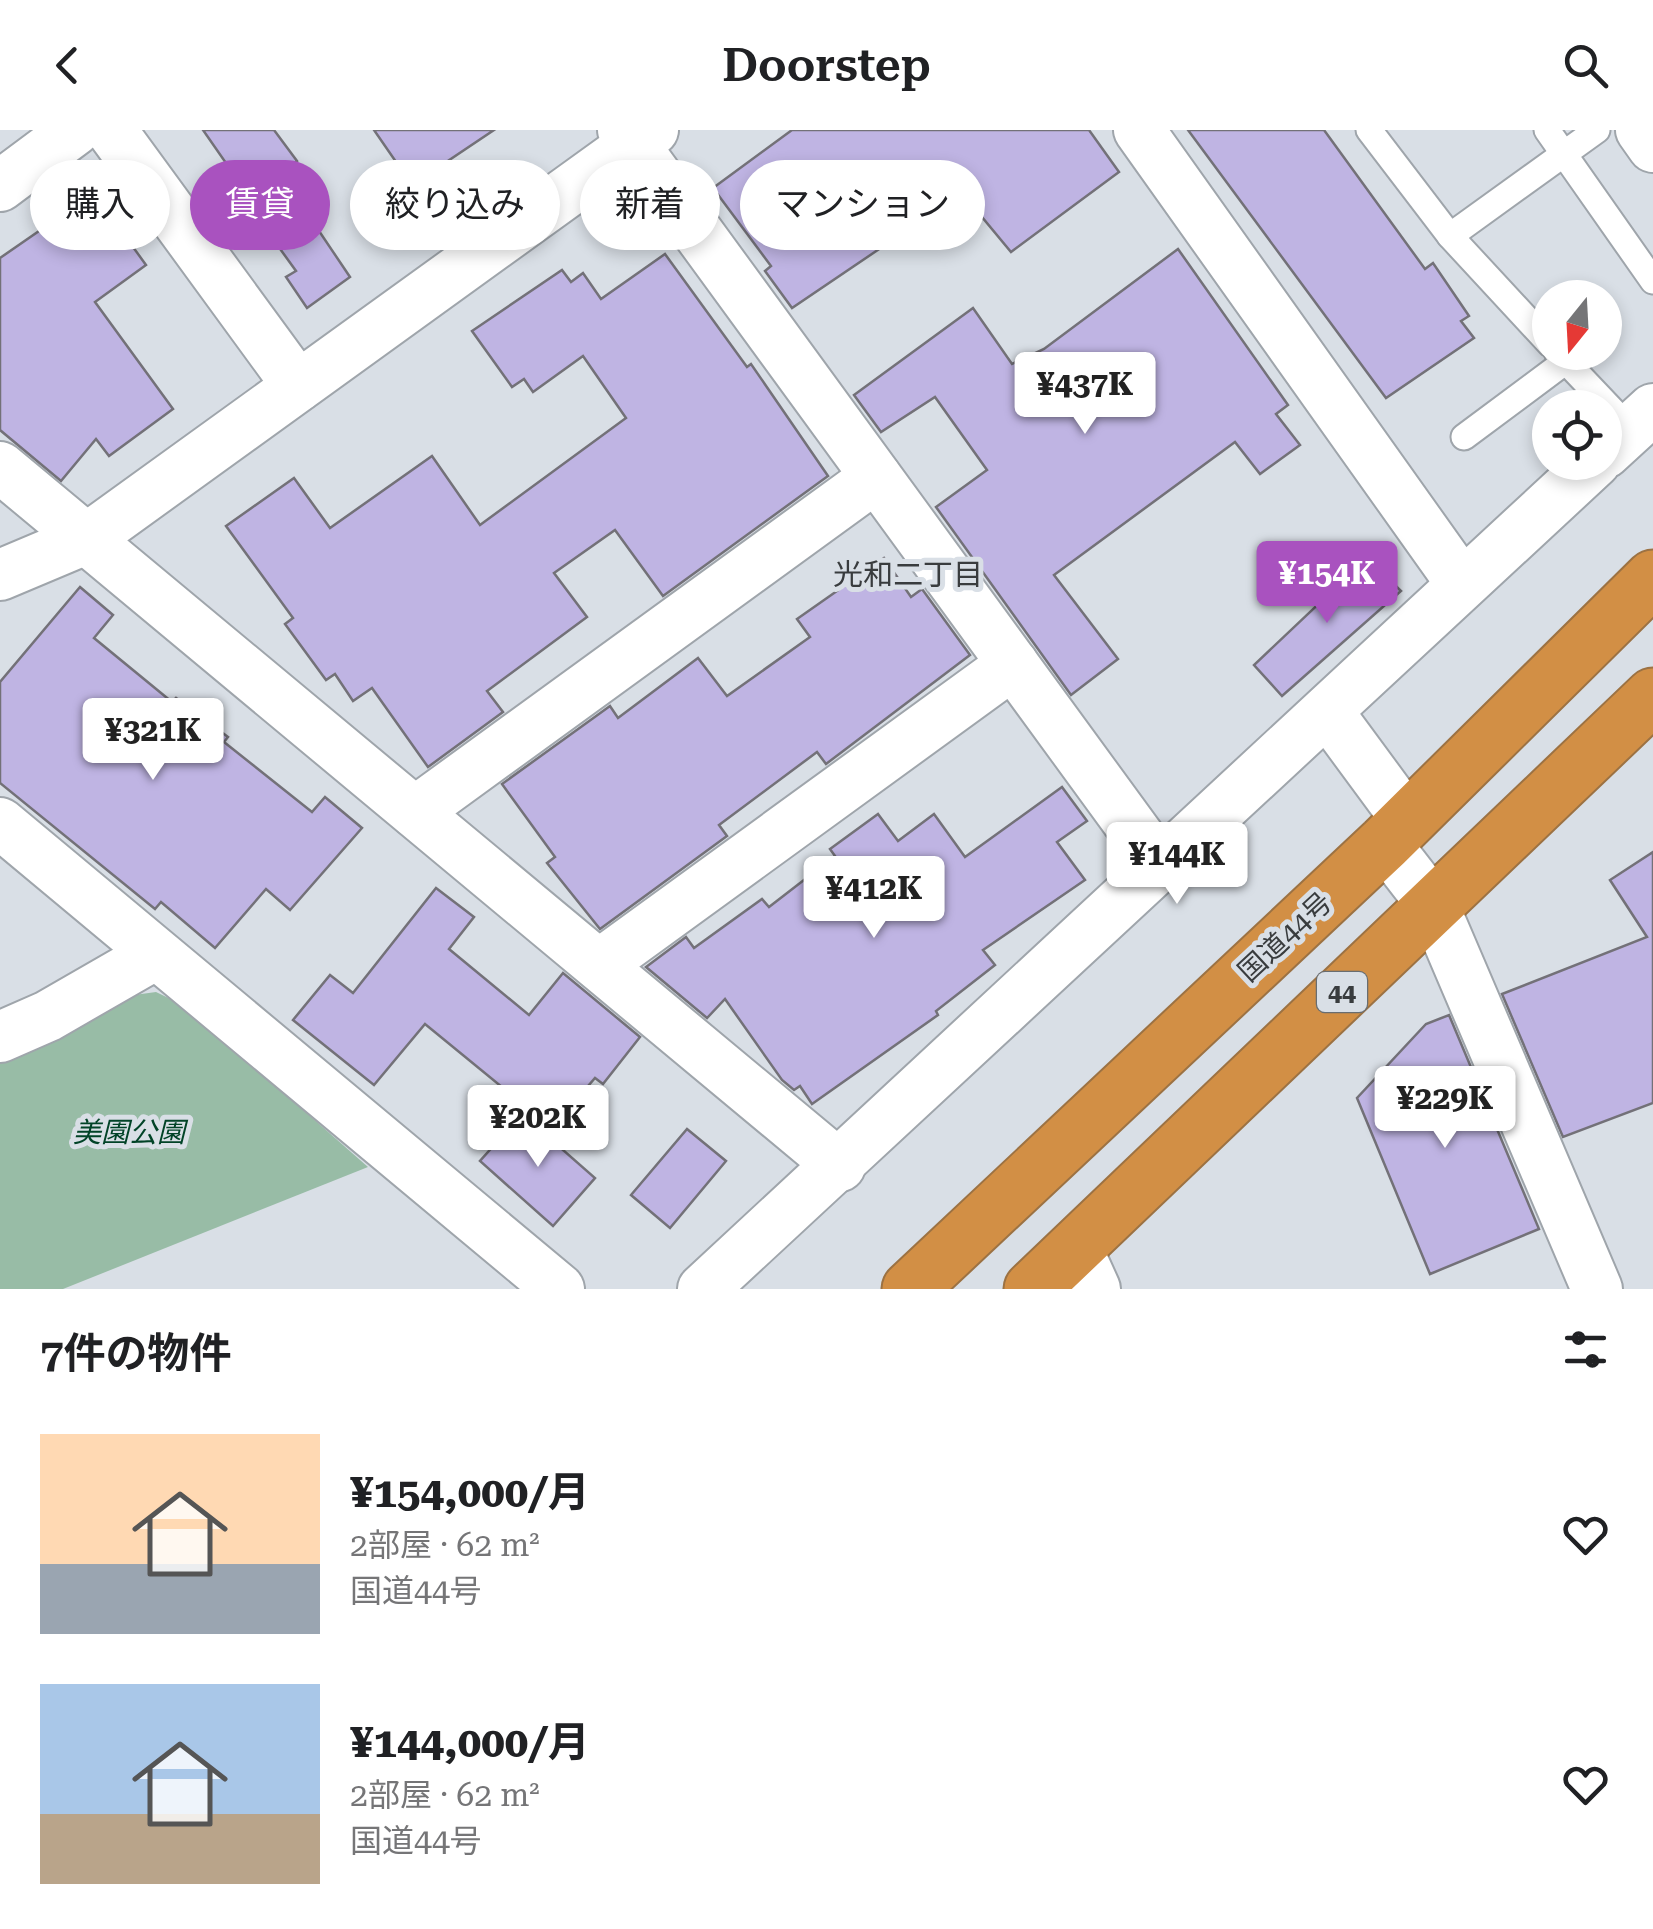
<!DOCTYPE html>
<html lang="ja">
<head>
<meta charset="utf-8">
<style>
  body { margin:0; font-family:"Roboto Serif","Noto Sans JP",serif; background:#f2f2f2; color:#202124; height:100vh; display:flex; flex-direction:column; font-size:38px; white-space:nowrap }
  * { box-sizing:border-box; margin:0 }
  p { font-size:32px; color:#757577 }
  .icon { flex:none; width:55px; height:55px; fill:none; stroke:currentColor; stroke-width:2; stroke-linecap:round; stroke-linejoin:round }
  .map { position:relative; height:1159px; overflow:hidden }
  .details { display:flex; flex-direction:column; background:#fff; flex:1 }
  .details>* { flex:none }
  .hud { position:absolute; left:30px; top:30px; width:1000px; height:90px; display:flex; gap:20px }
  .needle { width:65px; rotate:198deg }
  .controls { position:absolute; left:1532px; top:150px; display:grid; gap:20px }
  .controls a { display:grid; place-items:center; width:90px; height:90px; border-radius:50%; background:#fff; box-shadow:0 5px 15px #0003; font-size:50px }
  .price { position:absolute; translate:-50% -85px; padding:0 22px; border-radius:10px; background:#fff; color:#222; font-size:32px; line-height:65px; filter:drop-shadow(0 2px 5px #0008) }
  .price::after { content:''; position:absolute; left:50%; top:60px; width:30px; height:22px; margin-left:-15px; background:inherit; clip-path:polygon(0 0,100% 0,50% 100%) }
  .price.on { background:#a952bf; color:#fff }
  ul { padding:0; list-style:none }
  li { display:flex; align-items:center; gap:30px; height:250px; padding:0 40px }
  li span { display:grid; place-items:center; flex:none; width:280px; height:200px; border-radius:0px; color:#555 }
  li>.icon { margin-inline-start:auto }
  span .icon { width:120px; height:120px; fill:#fffc; stroke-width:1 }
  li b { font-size:42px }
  h2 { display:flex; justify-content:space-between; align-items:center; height:120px; padding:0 40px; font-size:42px }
  .pill { padding:0 35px; border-radius:45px; background:#fff; box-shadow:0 5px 15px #0003; font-size:35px; line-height:90px }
  .pill.on { background:#a952bf; color:#fff }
  header { display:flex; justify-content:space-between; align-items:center; height:130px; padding:0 40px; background:#fff; font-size:45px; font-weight:600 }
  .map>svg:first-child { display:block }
  .green { fill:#98bca6 }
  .building { fill:#bfb4e3; stroke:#737178; stroke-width:2.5 }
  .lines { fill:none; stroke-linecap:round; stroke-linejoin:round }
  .lane-casing { stroke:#9fa5ab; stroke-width:29 }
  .street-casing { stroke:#9fa5ab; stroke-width:54 }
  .highway-casing { stroke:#9c7243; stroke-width:59 }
  .lane { stroke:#fff; stroke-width:25 }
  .street { stroke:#fff; stroke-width:50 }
  .highway { stroke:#d28f45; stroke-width:55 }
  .labels { text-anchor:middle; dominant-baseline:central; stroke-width:10; stroke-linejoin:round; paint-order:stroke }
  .shield { fill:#d9dfe6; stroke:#696d70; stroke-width:2.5 }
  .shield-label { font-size:25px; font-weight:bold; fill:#393c3e }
  .street-label { font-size:28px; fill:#393c3e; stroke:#d9dfe6 }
  .park-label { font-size:28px; font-style:italic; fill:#014327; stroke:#d9dfe6 }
  .neighbourhood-label { font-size:30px; fill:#393c3e; stroke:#d9dfe6 }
</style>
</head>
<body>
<header><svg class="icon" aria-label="back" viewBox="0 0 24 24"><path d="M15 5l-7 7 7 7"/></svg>Doorstep<svg class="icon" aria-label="search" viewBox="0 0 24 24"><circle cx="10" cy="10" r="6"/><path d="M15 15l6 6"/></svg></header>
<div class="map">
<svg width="1653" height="1159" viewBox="0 0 1653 1159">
  <rect width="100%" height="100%" fill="#d9dfe6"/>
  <path class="green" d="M156,862L185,876L368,1037L63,1159H0V928L134,865Z"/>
  <g class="building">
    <path d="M203,0H274L297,31L280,43L350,147L307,178L286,147L296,141L237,59L242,56Z"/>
    <path d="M374,0H494L412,55Z"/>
    <path d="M792,0H1089L1119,42L1011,122L962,63L792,178L765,141L771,136L713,58Z"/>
    <path d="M1188,0H1324L1425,139L1433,133L1469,186L1461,191L1474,208L1386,268Z"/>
    <path d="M94,63L146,135L95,172L173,279L109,326L96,309L61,351L0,300V128Z"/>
    <path d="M1178,119L1288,275L1276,284L1300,315L1260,344L1235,312L1054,445L1118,529L1071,565L936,377L987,340L935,267L881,302L854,265L973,178L1012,234L1044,219Z"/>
    <path d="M665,124L747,237L751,234L828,346L663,466L615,400L554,443L587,487L487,561L503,582L428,637L372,558L353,571L335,544L326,550L285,494L293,488L226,396L294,348L330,398L432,326L480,395L626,288L583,226L533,262L524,249L512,257L472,201L562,140L571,152L583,143L601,169Z"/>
    <path d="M884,428L911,467L922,459L970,525L826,634L817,622L719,695L727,706L600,799L547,733L555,727L502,654L610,576L618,588L698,528L727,566L810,507L797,489Z"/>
    <path d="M1367,428L1401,461L1282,566L1254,535Z"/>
    <path d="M80,457L113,485L94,508L172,572L176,568L228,607L224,612L312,682L325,667L362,698L290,780L266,759L215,818L161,772L155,779L0,653V552Z"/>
    <path d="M1062,657L1087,691L1057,712L1085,750L983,820L995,835L936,881L938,885L812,974L800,956L794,960L782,950L725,869L707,888L646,837L686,807L694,818L762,769L769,777L835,726L830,719L878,684L898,711L934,684L965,727Z"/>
    <path d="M1653,722V973L1563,1007L1502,864L1647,807L1610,750Z"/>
    <path d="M436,758L474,787L449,819L529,885L563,843L640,907L603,954L595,948L552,998L425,894L374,955L293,890L330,845L353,863Z"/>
    <path d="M1449,885L1539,1099L1430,1144L1357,968L1426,894Z"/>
    <path d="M522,984L595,1048L553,1096L480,1031Z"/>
    <path d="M687,999L726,1031L670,1098L631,1065Z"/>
  </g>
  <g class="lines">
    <defs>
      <g id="lane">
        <path d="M1369,0L1450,106"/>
        <path d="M1547,0L1653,151"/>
        <path d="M1550,214L1450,106L1597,0"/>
        <path d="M1557,222L1631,300"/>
        <path d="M1464,307L1566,231"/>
      </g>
      <g id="street">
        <path d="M111,0L298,256"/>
        <path d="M623,0L1161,737"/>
        <path d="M1139,0L1462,454"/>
        <path d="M1641,0L1653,17"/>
        <path d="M0,56L75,0"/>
        <path d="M1605,323L1653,279"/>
        <path d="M0,337L840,1036"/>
        <path d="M0,445L88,408L653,0"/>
        <path d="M1327,581L1408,691"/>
        <path d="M415,682L876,347"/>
        <path d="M0,693L559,1159"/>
        <path d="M1385,713L1433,775L1597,1159"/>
        <path d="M599,835L1013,534"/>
        <path d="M0,907L48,886L154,825"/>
        <path d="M1076,1117L1095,1159"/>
        <path d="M703,1159L1595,332"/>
      </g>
      <g id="highway">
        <path d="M910,1159L1385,713L1653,448"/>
        <path d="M1032,1159L1653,566"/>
      </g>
    </defs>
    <use href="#lane" class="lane-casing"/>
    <use href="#street" class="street-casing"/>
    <use href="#highway" class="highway-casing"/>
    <use href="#lane" class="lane"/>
    <use href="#street" class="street"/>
    <use href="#highway" class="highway"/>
  </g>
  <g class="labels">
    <rect class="shield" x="1317" y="842" width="50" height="40" rx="8"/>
    <g class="shield-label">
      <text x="1342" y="862">44</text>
    </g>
    <g class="street-label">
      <text transform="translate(1285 807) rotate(-43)">国道44号</text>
    </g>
    <g class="park-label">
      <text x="129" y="1002">美園公園</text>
    </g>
    <g class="neighbourhood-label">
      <text x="908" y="444">光和二丁目</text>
    </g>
  </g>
</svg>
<div class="controls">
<a><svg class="needle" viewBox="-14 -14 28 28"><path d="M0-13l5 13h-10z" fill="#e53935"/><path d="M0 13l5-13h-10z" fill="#757577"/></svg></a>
<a><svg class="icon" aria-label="locate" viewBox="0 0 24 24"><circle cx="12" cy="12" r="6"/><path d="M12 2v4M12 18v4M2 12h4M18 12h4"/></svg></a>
</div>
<b class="price" style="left:1085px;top:307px">¥437K</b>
<b class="price on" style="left:1327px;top:496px">¥154K</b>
<b class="price" style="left:153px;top:653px">¥321K</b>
<b class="price" style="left:1177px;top:777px">¥144K</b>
<b class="price" style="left:874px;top:811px">¥412K</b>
<b class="price" style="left:1445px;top:1021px">¥229K</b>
<b class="price" style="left:538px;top:1040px">¥202K</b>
<div class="hud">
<a class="pill">購入</a>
<a class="pill on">賃貸</a>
<a class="pill">絞り込み</a>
<a class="pill">新着</a>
<a class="pill">マンション</a>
</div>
</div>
<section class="details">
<h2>7件の物件<svg class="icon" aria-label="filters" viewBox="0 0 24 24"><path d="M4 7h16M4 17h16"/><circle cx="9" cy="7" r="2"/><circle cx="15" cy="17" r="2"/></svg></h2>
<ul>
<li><span style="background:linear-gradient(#ffd9b3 65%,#9aa5b1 0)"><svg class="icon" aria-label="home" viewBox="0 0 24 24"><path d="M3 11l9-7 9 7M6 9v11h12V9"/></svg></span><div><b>¥154,000/月</b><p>2部屋 · 62 m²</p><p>国道44号</p></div><svg class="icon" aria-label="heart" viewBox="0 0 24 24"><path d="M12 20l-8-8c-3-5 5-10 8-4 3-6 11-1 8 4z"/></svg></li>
<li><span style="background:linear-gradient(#a9c7e8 65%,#b9a48a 0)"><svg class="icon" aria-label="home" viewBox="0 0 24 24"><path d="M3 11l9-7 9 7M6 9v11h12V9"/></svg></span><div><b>¥144,000/月</b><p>2部屋 · 62 m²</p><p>国道44号</p></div><svg class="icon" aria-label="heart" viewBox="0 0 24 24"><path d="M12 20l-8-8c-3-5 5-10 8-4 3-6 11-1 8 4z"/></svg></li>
</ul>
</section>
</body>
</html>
